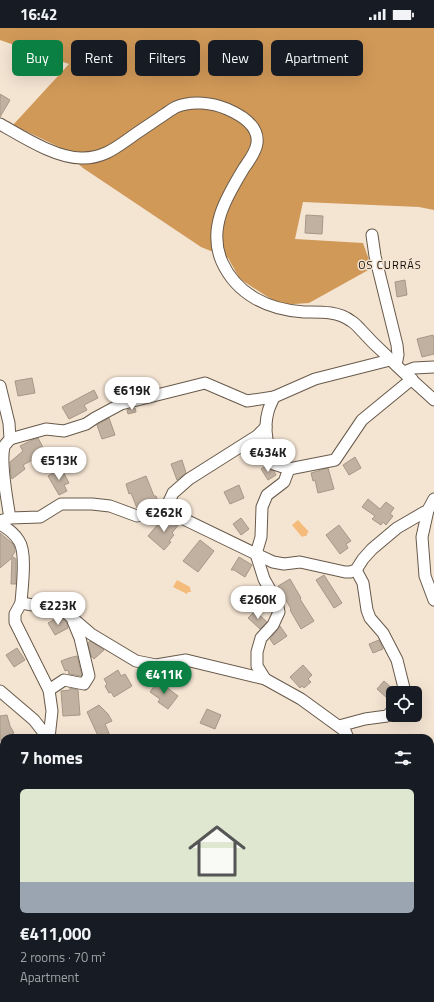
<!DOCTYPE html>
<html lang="en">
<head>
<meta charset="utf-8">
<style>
  body { margin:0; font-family:"Titillium Web",sans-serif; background:#242831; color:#f1f3f6; height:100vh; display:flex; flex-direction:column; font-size:15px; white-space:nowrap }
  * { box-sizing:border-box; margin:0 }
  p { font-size:13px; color:#9ea1a6 }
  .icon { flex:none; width:22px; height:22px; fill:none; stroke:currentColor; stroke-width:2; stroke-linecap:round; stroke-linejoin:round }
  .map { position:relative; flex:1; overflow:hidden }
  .sheet { position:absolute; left:0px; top:706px; width:434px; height:268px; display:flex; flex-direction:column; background:#171b24; border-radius:12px 12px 0 0; box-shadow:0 4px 16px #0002 }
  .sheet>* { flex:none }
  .hud { position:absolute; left:12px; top:12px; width:410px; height:36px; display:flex; gap:8px }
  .tools { position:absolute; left:386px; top:658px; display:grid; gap:8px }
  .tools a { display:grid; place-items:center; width:36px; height:36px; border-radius:6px; background:#171b24; box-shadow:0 4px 16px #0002; font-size:20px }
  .price { position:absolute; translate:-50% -34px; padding:0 9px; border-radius:14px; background:#fff; color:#222; font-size:13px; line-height:26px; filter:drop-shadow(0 1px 2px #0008) }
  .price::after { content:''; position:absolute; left:50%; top:24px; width:12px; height:9px; margin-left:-6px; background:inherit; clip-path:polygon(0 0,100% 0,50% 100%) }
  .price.active { background:#0b8043; color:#fff }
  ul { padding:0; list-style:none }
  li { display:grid; align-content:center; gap:8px; height:212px; padding:0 20px }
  li span { display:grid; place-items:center; height:124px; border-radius:6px; color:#555 }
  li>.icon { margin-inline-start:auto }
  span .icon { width:72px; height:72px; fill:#fffc; stroke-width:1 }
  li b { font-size:17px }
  h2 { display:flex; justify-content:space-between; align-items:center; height:48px; padding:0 20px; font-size:17px }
  .tag { padding:0 14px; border-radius:6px; background:#171b24; box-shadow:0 4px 16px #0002; font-size:14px; line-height:36px }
  .tag.active { background:#0b8043; color:#fff }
  .status { display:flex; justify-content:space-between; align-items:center; height:28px; padding:0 20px; background:#171b24; direction:ltr }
  .status svg { height:11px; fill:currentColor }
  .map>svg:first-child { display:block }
  .forest { fill:#d19958 }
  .water { fill:#f5bb7a }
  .building { fill:#c1b1a1; stroke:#a79787 }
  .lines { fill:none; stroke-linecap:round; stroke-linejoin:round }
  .lane-casing { stroke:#685a4b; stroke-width:8 }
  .street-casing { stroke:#685a4b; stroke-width:13 }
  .secondary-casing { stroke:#685a4b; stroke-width:18 }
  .lane { stroke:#fff; stroke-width:5.5 }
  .street { stroke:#fff; stroke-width:11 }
  .secondary { stroke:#eaf0fb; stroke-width:16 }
  .labels { text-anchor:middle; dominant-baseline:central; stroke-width:3; stroke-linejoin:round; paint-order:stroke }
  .neighbourhood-label { font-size:11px; letter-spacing:1px; fill:#100b06; stroke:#f4e4d2 }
</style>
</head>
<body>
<div class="status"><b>16:42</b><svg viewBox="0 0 49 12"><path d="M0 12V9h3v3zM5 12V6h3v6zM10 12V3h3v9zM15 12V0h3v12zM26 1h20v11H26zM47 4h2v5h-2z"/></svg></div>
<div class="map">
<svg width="434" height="974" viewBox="0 0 434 974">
  <rect width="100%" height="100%" fill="#f4e4d2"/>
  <path class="forest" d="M0,0H434V182L419,179L303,174L295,211L363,215L372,240L309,275L280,277L240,251L228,230L201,219L83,140L59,119L13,97L69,36L0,12Z"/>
  <g class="water">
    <path d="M298,492L309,504L307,505V507L306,508H304L302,509L292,497Z"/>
    <path d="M177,552L190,559V560L191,564H188L187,566L173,559Z"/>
  </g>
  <g class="building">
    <path d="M0,66L10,72L0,89Z"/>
    <path d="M306,187L323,188L322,206L305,205Z"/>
    <path d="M405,252L407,267L397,269L395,254Z"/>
    <path d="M433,307L434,311V326L422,329L417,311Z"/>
    <path d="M32,350L35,365L18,368L15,353Z"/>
    <path d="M94,362L98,370L84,377L87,382L69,391L62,379Z"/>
    <path d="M135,380L136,384L128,386L127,382Z"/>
    <path d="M109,390L115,407L102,411L97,397Z"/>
    <path d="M38,410L46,425L23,437L25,441L12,451L11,449L10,434L23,423L20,418L32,412Z"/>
    <path d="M355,429L361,440L349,447L343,437Z"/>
    <path d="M182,432L186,445L177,452L171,436Z"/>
    <path d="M267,437L269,441L274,443L276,447L268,452L261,441Z"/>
    <path d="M61,440L69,455L64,457L67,463L59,467L48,448Z"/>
    <path d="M328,440L334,461L318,465L315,452L313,453L311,445Z"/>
    <path d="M146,448L154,468H156L159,476L138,481L137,480L131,465L129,466L126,456Z"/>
    <path d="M239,457L244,470L230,476L224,464Z"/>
    <path d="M368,471L380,481L386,474L394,480L390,486L393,488L386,497L383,494L381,497L372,491L375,488L362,479Z"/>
    <path d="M164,489L179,496L172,505L174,507L169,513L171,514L164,522L148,508Z"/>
    <path d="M241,490L249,501L241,507L233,496Z"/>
    <path d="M339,497L351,513L346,516L348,520L340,526L326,507Z"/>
    <path d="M0,505L12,515L15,520V524L12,528L16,531V556H11L12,530L0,540Z"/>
    <path d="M200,512L214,523L198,544L183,533Z"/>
    <path d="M239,529L252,537L245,549L234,542H231Z"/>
    <path d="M324,547L342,575L334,580L316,552Z"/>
    <path d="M290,551L301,570L300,571L314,593L301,601L290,582L291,581L278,558Z"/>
    <path d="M244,561L253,563L252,571L242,568Z"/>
    <path d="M255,583L267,594L260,601L248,590Z"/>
    <path d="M61,589L66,594L68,600L55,607L48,595L57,590L58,592Z"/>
    <path d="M280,598L287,608L274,617L270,611Z"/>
    <path d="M379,612L383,621L373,625L369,616Z"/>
    <path d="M90,613L104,622L94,631L91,628L88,615Z"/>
    <path d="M17,620L25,632L14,639L6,627Z"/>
    <path d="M77,628L82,647L81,648L69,646L68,642L65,643L61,633L69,630Z"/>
    <path d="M303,637L312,647L308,651L311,654L304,660L302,658L300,660L290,649Z"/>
    <path d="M118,642L121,648L125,646L132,658L114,669L111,664L109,665L105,658L107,656L104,651Z"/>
    <path d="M158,653L178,668L168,681L158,674L160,671L150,664Z"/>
    <path d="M384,653L394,662L387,670L377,661Z"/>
    <path d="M70,660L78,662L80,687L63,688L61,663L70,662Z"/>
    <path d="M99,677L108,686L112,693L105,696L111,710H99L87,684Z"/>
    <path d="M207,681L221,687L215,701L200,695Z"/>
    <path d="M7,687L10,698L14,705L0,713V688Z"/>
  </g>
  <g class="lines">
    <defs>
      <path id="lane" d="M216,974L217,970"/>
      <g id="street">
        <path d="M0,96C23,109 57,131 83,130C101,130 113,122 127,112C139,103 152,95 165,86C168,84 172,81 176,79C192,72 213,75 227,81C241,87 259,98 257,115C256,124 249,133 244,140C227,168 207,200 222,234C237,267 269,282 304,284C320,284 338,283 351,293C355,295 358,299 361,302C369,311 377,319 386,327C401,343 418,357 434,372"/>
        <path d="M372,207L375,228L397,317L398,327L396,337"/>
        <path d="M404,344L414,340L434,339"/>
        <path d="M0,358L9,395L10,411C8,414 5,416 4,419C0,434 7,472 10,490"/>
        <path d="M10,411L46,401L64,403L86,396L95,390L121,376L205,355L247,373L274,369"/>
        <path d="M289,441L274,436C268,419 263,402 268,384C269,379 272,374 274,369L315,351L390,332"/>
        <path d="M165,482L173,465L189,451L257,408L266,399"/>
        <path d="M428,482L422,509L425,548L434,572"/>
        <path d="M0,493L10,490L40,489L61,476H92L110,478L137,488L165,482L256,526L273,534L284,536L300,534L345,544H350L356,542L363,531L372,521L397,500L428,482L434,471"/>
        <path d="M0,496C7,500 15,506 19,513C27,524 22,560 21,575"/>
        <path d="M356,542L363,555L367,582L370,590L383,605L397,632L404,660L403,665"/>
        <path d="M265,651L257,638V624L261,610L273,597L279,584L277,574L264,551L256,526L261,509L262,479L267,467L284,454L289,441L335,432L362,392L412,351"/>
        <path d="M49,662L64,652L84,656L89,648L80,610L73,593"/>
        <path d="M0,663L34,692L48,710"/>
        <path d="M339,698L365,691L387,688L393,682"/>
        <path d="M49,710L52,683L49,662L15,594V586L21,575L63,582L91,606L136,633L156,637L186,632L265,651L301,671L345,703L348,710"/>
        <path d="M430,778L434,776"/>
        <path d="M430,958L434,953"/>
        <path d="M416,974L420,970"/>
      </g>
      <g id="secondary">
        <path d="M0,864H4"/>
        <path d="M294,970L299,974"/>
      </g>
    </defs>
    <use href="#lane" class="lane-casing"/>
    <use href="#street" class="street-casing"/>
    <use href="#secondary" class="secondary-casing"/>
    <use href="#lane" class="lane"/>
    <use href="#street" class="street"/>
    <use href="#secondary" class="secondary"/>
  </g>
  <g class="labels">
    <g class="neighbourhood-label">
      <text x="390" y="237">OS CURRÁS</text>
    </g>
  </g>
</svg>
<div class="tools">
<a><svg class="icon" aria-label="locate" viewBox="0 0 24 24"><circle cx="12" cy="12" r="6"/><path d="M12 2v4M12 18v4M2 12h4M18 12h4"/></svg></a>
</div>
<b class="price" style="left:132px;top:383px">€619K</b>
<b class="price" style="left:268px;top:445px">€434K</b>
<b class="price" style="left:59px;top:453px">€513K</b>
<b class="price" style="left:164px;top:505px">€262K</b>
<b class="price" style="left:258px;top:592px">€260K</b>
<b class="price" style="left:58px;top:598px">€223K</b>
<b class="price active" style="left:164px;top:667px">€411K</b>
<div class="hud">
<a class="tag active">Buy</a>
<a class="tag">Rent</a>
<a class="tag">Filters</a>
<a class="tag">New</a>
<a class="tag">Apartment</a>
</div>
<section class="sheet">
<h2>7 homes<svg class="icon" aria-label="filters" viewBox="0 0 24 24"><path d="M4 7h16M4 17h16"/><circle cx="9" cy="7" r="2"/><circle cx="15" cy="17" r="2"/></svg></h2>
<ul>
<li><span style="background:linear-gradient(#dfe7d0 75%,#9aa5b1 0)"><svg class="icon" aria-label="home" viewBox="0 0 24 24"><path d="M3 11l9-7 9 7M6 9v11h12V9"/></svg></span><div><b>€411,000</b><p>2 rooms · 70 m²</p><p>Apartment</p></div></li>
</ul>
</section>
</div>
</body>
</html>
